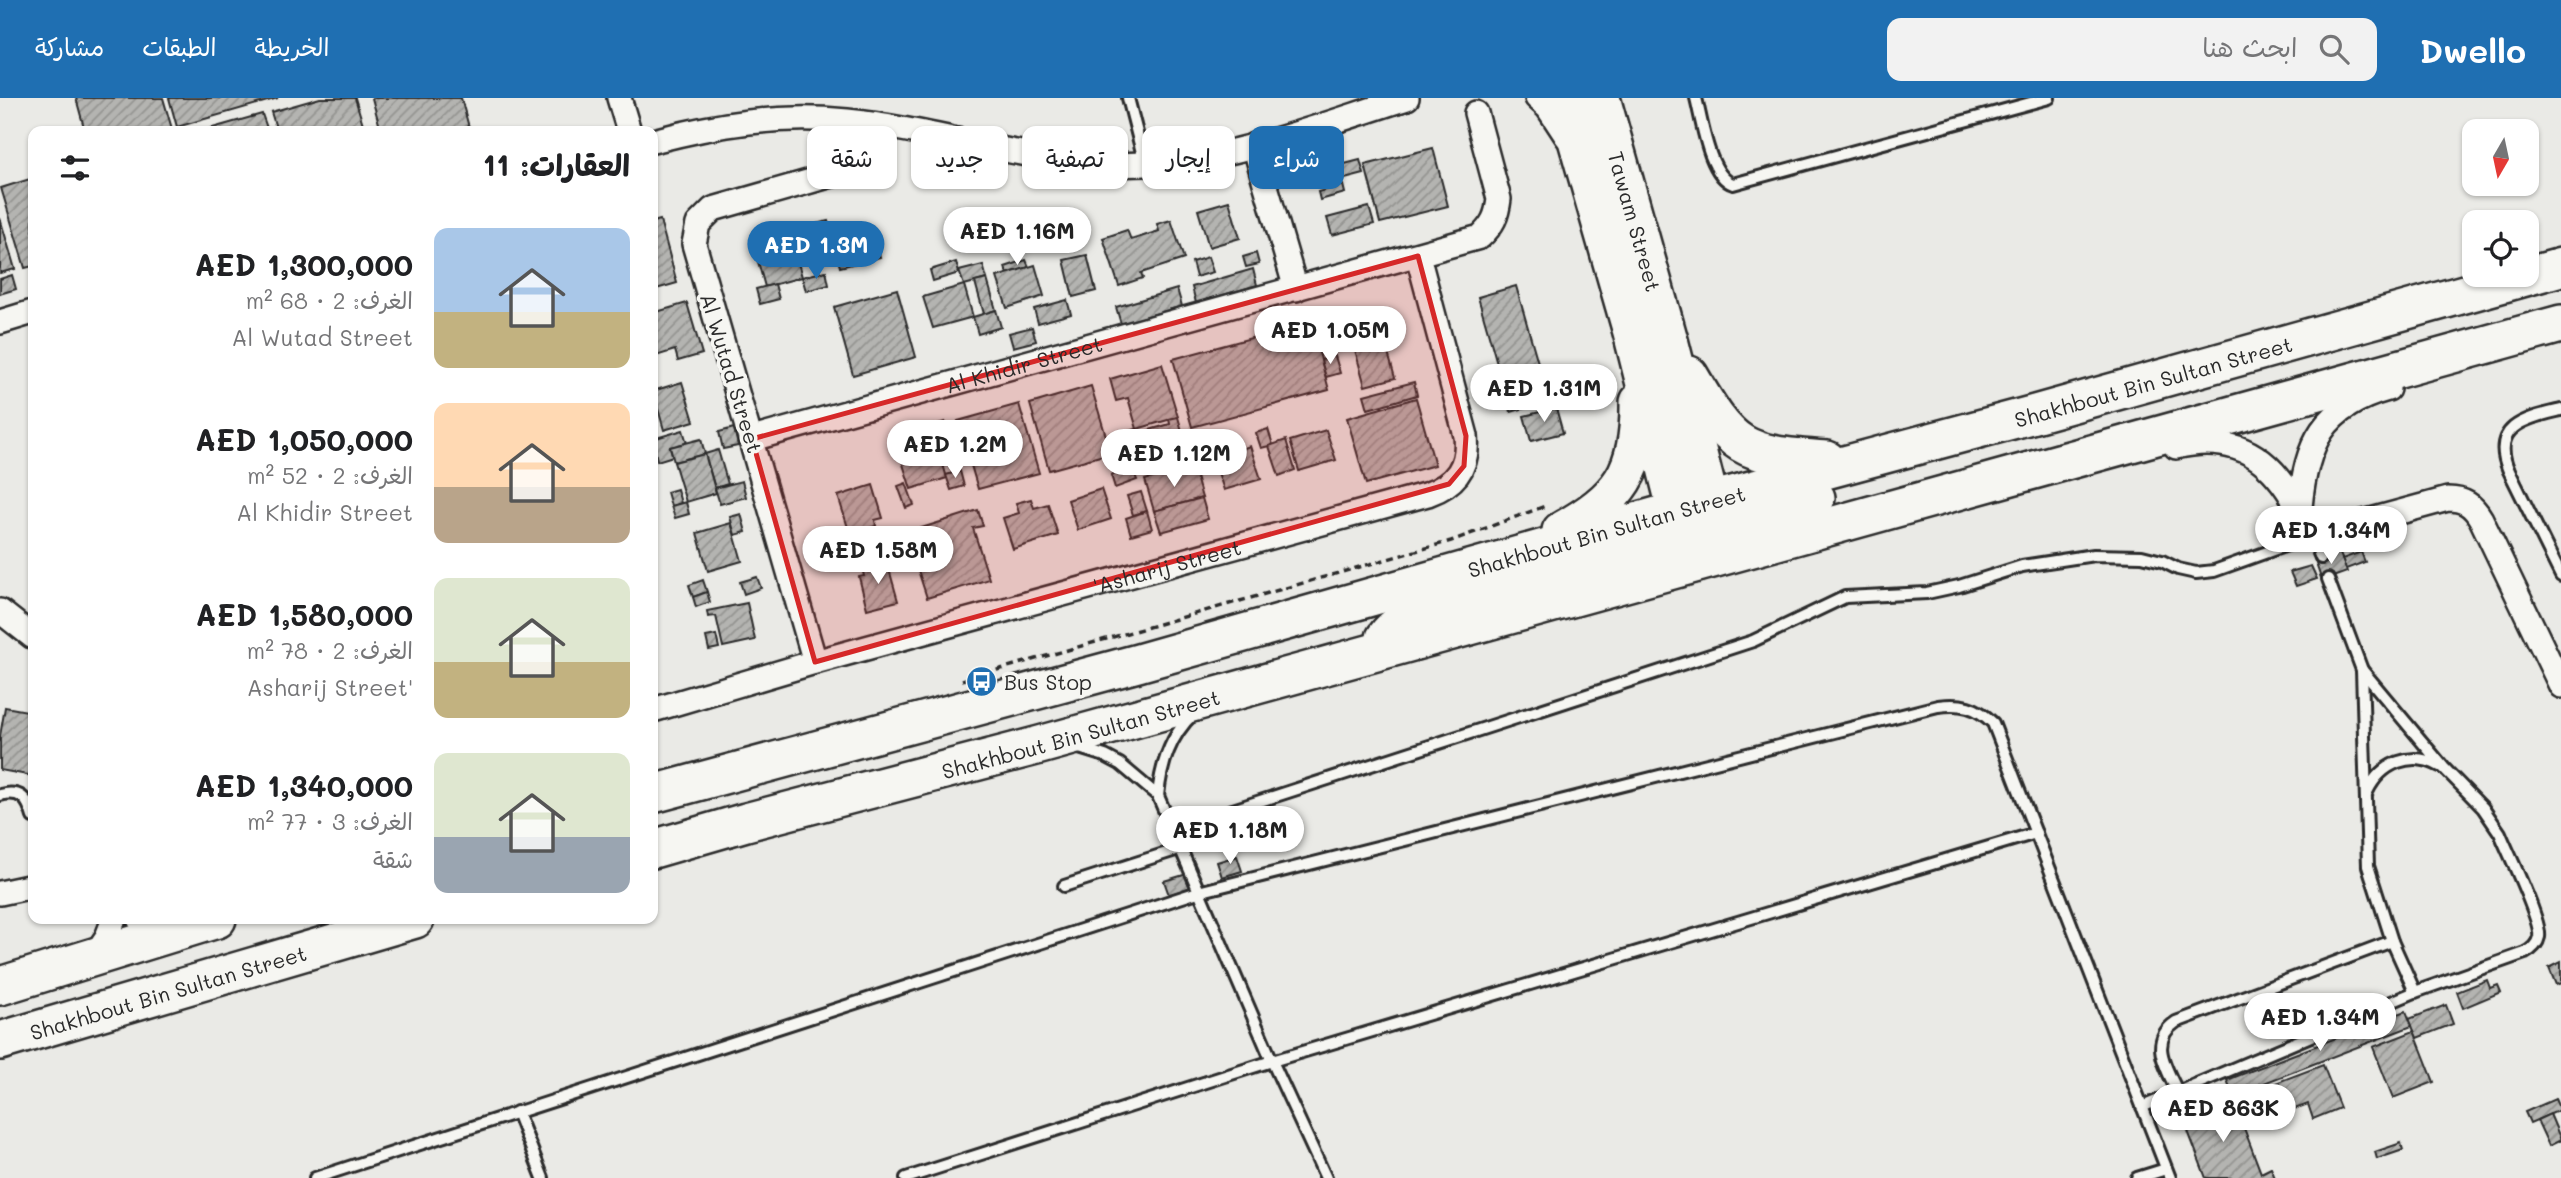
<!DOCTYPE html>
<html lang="ar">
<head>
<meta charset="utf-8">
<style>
  body { margin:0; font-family:Mali,"Playpen Sans Arabic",sans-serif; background:#f2f2f2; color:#202124; direction:rtl; height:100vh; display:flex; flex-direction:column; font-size:26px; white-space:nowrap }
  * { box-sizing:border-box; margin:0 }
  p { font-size:23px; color:#757577 }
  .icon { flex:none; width:38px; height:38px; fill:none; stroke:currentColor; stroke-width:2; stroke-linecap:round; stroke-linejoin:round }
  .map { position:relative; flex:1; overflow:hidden; direction:ltr }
  .sheet { position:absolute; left:28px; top:28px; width:630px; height:798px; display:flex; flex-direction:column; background:#fff; border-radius:14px; box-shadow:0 2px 5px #0004; direction:rtl }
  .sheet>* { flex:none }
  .top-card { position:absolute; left:679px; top:28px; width:665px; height:63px; direction:rtl; display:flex; gap:14px }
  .needle { width:46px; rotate:189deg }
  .fabs { position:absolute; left:2462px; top:21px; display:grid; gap:14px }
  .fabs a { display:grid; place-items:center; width:77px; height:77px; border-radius:14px; background:#fff; box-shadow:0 2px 5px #0004; font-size:35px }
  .price { position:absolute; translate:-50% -60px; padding:0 16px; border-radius:24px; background:#fff; color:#222; font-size:23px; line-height:46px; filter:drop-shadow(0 2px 4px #0008) }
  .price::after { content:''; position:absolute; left:50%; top:42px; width:21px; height:16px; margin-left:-10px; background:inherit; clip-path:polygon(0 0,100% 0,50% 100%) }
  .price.selected { background:#1f6fb2; color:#fff }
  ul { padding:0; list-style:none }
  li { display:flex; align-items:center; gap:21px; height:175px; padding:0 28px }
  li span { display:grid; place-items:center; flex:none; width:196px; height:140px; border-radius:14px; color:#555 }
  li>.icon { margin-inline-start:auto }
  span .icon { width:84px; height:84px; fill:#fffc; stroke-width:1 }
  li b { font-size:30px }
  h2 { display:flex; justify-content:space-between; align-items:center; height:84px; padding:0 28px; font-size:30px }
  .chip { padding:0 24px; border-radius:14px; background:#fff; box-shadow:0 2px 5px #0004; font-size:24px; line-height:63px }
  .chip.selected { background:#1f6fb2; color:#fff }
  header { display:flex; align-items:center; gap:42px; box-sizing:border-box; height:98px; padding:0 35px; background:#1f6fb2; color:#fff }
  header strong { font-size:33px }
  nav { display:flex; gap:38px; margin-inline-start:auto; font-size:24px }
  .search { width:490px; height:63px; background:#f2f2f2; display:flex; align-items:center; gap:18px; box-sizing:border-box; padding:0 24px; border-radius:14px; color:#757577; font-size:26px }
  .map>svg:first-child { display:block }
  .building { fill:url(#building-hatch); stroke:#2b2b2b; stroke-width:2 }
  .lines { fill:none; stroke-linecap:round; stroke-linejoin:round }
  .lane-casing { stroke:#2b2b2b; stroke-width:16 }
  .street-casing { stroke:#2b2b2b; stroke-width:28 }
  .primary-casing { stroke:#2b2b2b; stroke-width:42 }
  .path { stroke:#2b2b2b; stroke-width:3.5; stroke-dasharray:7 5; stroke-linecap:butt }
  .lane { stroke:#f6f6f2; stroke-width:10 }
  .street { stroke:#f6f6f2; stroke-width:23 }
  .primary { stroke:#f6f6f2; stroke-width:37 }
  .marked { fill:#d62828; fill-opacity:0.2; stroke:#d62828; stroke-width:5; stroke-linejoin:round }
  .labels { text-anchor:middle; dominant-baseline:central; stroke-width:7; stroke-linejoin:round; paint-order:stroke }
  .street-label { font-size:21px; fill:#2b2b2b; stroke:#f6f6f2 }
  .poi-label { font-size:21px; fill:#2b2b2b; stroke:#f6f6f2; text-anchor:start }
</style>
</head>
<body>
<header>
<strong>Dwello</strong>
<div class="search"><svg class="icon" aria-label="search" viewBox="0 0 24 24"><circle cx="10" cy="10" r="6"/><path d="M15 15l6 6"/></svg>ابحث هنا</div>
<nav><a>الخريطة</a><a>الطبقات</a><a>مشاركة</a></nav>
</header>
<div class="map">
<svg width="2561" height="1080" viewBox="0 0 2561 1080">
  <defs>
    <pattern id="building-hatch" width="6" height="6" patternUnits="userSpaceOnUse" patternTransform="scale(1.75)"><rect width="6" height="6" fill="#b4b4b1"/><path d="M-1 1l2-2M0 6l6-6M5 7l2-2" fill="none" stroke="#939390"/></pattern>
  </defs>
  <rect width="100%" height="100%" fill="#eaeae6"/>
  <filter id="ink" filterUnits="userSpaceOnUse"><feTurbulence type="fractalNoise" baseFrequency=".0143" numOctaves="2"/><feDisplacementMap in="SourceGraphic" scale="14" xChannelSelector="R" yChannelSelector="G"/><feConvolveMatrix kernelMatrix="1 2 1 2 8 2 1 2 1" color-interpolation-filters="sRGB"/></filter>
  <g filter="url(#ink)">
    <g class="building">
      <path d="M76,0H163L172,31L163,33H85Z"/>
      <path d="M169,0H278L177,29Z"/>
      <path d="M320,0H355L365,33H277L271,14Z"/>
      <path d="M372,0H461L470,33H381Z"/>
      <path d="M262,16L268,33H202Z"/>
      <path d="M1433,50L1448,108L1380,125L1365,67Z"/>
      <path d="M1360,62L1364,76L1337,83L1333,69Z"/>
      <path d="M1333,69L1337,83L1322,87L1318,73Z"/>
      <path d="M33,80V168L25,170L1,90Z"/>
      <path d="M1343,87L1345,95L1320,102L1318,94Z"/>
      <path d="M1229,103L1240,140L1209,149L1198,112Z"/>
      <path d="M1369,109L1374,126L1332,137L1327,120Z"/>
      <path d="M0,120L15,171L0,175Z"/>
      <path d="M660,122L677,185L653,192V124Z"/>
      <path d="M1171,122L1184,161L1141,175L1143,180L1119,188L1103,140L1127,132L1131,142L1159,133L1157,126Z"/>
      <path d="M828,123L836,154L820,159L812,127Z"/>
      <path d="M812,127L817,147L805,150L800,130Z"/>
      <path d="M872,128L880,159L840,169L832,139Z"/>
      <path d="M794,150L802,179L765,189L757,160Z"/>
      <path d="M1256,155L1259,166L1246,169L1243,159Z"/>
      <path d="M1087,157L1096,193L1073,199L1064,162Z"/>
      <path d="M1208,159L1213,174L1196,179L1192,164Z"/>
      <path d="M1026,162L1029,169L1007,176L1005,169Z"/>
      <path d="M956,164L959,175L933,183L930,172Z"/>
      <path d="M983,167L987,181L964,187L959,173Z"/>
      <path d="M1035,167L1044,198L1007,210L997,179Z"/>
      <path d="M1253,171L1257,187L1196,205L1192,189Z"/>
      <path d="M826,173L829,187L806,193L802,179Z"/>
      <path d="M12,177L16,191L0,196V181Z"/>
      <path d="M987,181L996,212L984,216L975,184Z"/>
      <path d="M775,186L779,201L760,206L756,191Z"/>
      <path d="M964,187L973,219L933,230L923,199Z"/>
      <path d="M1516,188L1549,303L1511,314L1478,199Z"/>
      <path d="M897,191L916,259L853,277L834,209Z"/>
      <path d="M1177,191L1182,208L1121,226L1116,209Z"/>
      <path d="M1067,202L1071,216L1038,225L1034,211Z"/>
      <path d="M687,205L702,256L678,263L675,252L653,259V215Z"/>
      <path d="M996,212L1001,229L978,236L973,219Z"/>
      <path d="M1311,224L1329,292L1192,329L1173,261Z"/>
      <path d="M1032,229L1036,243L1013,249L1009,235Z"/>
      <path d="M1372,239L1374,247L1355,252L1353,244Z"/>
      <path d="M1385,244L1395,280L1365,288L1355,252Z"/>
      <path d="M1335,258L1340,275L1326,279L1321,262Z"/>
      <path d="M1162,266L1178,319L1137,331L1128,300L1116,303L1110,281Z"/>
      <path d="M682,284L694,323L664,332L653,293Z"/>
      <path d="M1414,284L1417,297L1368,311L1364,297Z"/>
      <path d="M1091,288L1111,355L1049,372L1030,306Z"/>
      <path d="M1416,300L1435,367L1366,386L1347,320Z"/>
      <path d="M1019,306L1039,375L978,391L958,323Z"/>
      <path d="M1556,310L1563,335L1531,343L1524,318Z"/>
      <path d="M1178,319L1182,333L1125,349L1121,335L1137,331L1139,335L1170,326L1169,321Z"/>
      <path d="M945,324L958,364L943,368L931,328Z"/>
      <path d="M734,330L738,348L723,351L719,334Z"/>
      <path d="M1268,331L1273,347L1261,350L1256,335Z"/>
      <path d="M683,332L687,345L670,349L673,358L657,363L653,341Z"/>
      <path d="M1326,332L1336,362L1299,373L1290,343Z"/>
      <path d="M701,341L705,356L674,364L670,349Z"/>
      <path d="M1221,342L1226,356L1209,362L1205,347Z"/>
      <path d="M1286,342L1295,372L1279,378L1269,348Z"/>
      <path d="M1250,348L1261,381L1224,392L1213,360Z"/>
      <path d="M938,349L947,380L911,391L901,360Z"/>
      <path d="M718,352L728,386L715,390L705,356Z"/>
      <path d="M705,356L716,395L686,404L674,364Z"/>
      <path d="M1180,356L1184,371L1170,375L1165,361Z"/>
      <path d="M1193,368L1202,400L1154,413L1145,382Z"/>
      <path d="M1132,369L1137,382L1115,390L1111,377Z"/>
      <path d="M960,373L964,388L951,392L946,377Z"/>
      <path d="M742,383L746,399L720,406L715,390Z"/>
      <path d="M906,385L914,407L906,410L898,388Z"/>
      <path d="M873,387L883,420L875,422L876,428L850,436L838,398Z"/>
      <path d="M677,391L681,405L671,408L667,394Z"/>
      <path d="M1101,391L1111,421L1078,432L1068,402Z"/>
      <path d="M1141,394L1147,413L1133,417L1127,398Z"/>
      <path d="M1202,400L1208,421L1161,434L1154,413Z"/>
      <path d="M1031,401L1034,410L1048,406L1058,437L1013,451L1003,420L1019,415L1016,405Z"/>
      <path d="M686,404L689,416L675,420L671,408Z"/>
      <path d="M978,412L983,428L973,430L989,481L927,500L906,435Z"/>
      <path d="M1147,413L1152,431L1131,437L1126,420Z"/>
      <path d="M741,416L746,434L735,437L730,419Z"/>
      <path d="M731,425L742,463L708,473L697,435Z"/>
      <path d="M887,431L894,454L880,458L873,435Z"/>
      <path d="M873,435L877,447L850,455L846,443Z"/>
      <path d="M846,443L853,466L839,470L832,447Z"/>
      <path d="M909,444L915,465L903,468L897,448Z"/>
      <path d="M2339,453L2347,474L2322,483L2315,463Z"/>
      <path d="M2361,454L2365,464L2346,471L2342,461Z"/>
      <path d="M881,465L884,473L889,471L898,503L867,511L859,479L864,478L862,470Z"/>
      <path d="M2311,468L2317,481L2296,488L2290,474Z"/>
      <path d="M757,479L761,490L744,496L740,484Z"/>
      <path d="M703,482L707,494L693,499L689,487Z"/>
      <path d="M707,494L710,504L696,509L693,499Z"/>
      <path d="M747,505L755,542L723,549L716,518L708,519L707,513Z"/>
      <path d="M716,537L719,550L709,552L706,539Z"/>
      <path d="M5,609L33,614V678L0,672V638Z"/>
      <path d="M1237,758L1242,773L1222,779L1217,764Z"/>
      <path d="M1187,776L1191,789L1169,797L1164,783Z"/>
      <path d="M2561,864V885L2556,887L2549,870Z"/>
      <path d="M2487,882L2490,890L2498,887L2501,894L2463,910L2457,894Z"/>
      <path d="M2446,907L2453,926L2417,940L2409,921Z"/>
      <path d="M2406,913L2412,928L2233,997L2227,982Z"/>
      <path d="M2414,933L2434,984L2393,1000L2373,949Z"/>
      <path d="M2323,967L2340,1010L2313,1021L2308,1006L2244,1030L2233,1001Z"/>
      <path d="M2233,1001L2261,1075L2271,1070L2275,1080H2206L2183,1020Z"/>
      <path d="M2555,1001L2560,1012L2530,1025L2525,1014Z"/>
      <path d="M2550,1016L2561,1042L2549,1048L2537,1022Z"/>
      <path d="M2401,1045L2403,1052L2377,1061L2375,1054Z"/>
    </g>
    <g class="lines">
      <defs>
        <g id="lane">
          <path d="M1128,0L1145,66"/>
          <path d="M1696,0C1702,23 1709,78 1733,86L2049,0"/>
          <path d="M2561,312C2528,320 2489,327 2509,373L2561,478"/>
          <path d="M2328,481L2362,572L2368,768L2392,843L2415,894"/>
          <path d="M1076,649L1105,658L1120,666L1158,698L1272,963L1326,1080"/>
          <path d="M2367,694C2381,665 2411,652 2440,668"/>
          <path d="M0,697C20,692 28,700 33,719"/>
          <path d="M1158,698C1161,666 1170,638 1193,616"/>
          <path d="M1171,732L1753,543L1845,499L1927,495L1959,488L2022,468L2094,457L2142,458L2162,463L2178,471L2196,475L2214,473L2312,438L2321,460"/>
          <path d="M1064,788L1179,751"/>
          <path d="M2177,993C2166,969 2148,943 2176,924L2392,843"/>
          <path d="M2142,1009L2415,894L2525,855C2531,852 2537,848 2539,839C2542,823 2508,755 2500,735L2483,710L2444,670L2362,572"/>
          <path d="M517,1014L543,1080"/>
          <path d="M315,1080L1198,794L1938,608C1961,605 1976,608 1993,625L2170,1080"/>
          <path d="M906,1080L1272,963L2036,735"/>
          <path d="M2137,1080L2166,1071"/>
        </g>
        <g id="street">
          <path d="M619,0L629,33"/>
          <path d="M1537,0L1548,10L1567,39"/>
          <path d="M653,43C717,26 780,16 847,23C946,33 1045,71 1146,66C1231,63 1326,25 1407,0"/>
          <path d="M1254,47L1296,191"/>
          <path d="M0,224L33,214"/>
          <path id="s1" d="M752,341L1480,139C1493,127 1497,118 1499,101L1476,15"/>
          <path d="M2176,349C2250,331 2285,375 2312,438L2448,401C2464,401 2473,407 2481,421L2561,588"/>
          <path d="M2300,409C2306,345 2323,309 2388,291"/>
          <path d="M0,513L33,539"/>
          <path d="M815,564L694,146L698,126L713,111L832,77"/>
          <path id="s2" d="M653,612L815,564L1428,396C1456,386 1469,368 1466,338L1418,158"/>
          <path d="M0,795L33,788"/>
          <path d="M139,821L176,828"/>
          <path d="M92,861L107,839L114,821"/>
        </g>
        <g id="primary">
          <path d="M1565,0L1632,234L1690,466"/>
          <path id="s3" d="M1601,0L1670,246L1710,403L1726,456"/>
          <path d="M1689,277C1733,352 1740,356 1827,362"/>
          <path d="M1561,433C1620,400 1640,374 1639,304"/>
          <path d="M1697,442L1706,433L1717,428L1816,400"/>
          <path d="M1385,540C1396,524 1414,517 1432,509L1684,441L1703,424"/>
          <path id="s4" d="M653,696L1138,565L1710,403L2031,317L2561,169"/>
          <path id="s5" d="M653,751L746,724L1040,647L2561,226"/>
          <path d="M0,888L217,821"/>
          <path id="s6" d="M0,943L415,821"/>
        </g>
      </defs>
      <use href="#lane" class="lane-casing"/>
      <use href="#street" class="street-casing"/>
      <use href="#primary" class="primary-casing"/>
      <path class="path" d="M962,582L1451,443L1548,407"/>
      <use href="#lane" class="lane"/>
      <use href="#street" class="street"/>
      <use href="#primary" class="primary"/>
    </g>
  </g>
  <path class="marked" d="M1418,158L1466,338L1464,368L1449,386L815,564L752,341Z"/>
  <defs>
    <symbol id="bus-disc" viewBox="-11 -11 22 22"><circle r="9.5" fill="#1f6fb2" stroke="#f6f6f2"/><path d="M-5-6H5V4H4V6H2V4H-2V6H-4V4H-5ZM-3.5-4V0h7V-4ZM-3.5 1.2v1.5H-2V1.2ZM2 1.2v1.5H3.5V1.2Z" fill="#fff"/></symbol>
  </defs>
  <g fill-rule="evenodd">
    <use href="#bus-disc" x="964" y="566" width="35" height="35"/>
  </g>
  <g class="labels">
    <g class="street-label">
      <text stroke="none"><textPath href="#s3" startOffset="128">Tawam Street</textPath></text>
      <text stroke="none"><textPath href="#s1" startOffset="282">Al Khidir Street</textPath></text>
      <text transform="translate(732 275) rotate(73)">Al Wutad Street</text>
      <text stroke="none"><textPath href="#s4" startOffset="1556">Shakhbout Bin Sultan Street</textPath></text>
      <text stroke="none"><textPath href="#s4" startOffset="989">Shakhbout Bin Sultan Street</textPath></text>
      <text stroke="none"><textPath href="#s2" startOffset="534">'Asharij Street</textPath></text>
      <text stroke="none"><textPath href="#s5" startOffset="443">Shakhbout Bin Sultan Street</textPath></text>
      <text stroke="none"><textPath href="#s6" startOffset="175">Shakhbout Bin Sultan Street</textPath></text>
    </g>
    <g class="poi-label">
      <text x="1004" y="583">Bus Stop</text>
    </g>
  </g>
</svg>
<div class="fabs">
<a><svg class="needle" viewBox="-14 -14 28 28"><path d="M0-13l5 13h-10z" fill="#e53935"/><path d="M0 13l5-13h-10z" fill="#757577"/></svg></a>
<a><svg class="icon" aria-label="locate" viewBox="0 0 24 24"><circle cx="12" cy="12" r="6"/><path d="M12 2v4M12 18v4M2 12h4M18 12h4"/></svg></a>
</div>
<b class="price" style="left:1017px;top:169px">AED 1.16M</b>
<b class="price selected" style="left:816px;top:183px">AED 1.3M</b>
<b class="price" style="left:1330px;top:268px">AED 1.05M</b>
<b class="price" style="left:1544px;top:326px">AED 1.31M</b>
<b class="price" style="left:955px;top:382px">AED 1.2M</b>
<b class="price" style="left:1174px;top:391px">AED 1.12M</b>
<b class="price" style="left:2331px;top:468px">AED 1.34M</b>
<b class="price" style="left:878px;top:488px">AED 1.58M</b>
<b class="price" style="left:1230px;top:768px">AED 1.18M</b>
<b class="price" style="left:2320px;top:955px">AED 1.34M</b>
<b class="price" style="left:2223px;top:1046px">AED 863K</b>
<div class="top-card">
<a class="chip selected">شراء</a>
<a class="chip">إيجار</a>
<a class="chip">تصفية</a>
<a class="chip">جديد</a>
<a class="chip">شقة</a>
</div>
<section class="sheet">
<h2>العقارات: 11<svg class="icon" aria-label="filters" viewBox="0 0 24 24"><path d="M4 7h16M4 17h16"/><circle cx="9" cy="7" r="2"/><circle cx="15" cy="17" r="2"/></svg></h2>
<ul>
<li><span style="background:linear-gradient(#a9c7e8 60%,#c2b280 0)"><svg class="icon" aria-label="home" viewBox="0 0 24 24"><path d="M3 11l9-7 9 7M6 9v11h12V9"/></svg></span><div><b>AED 1,300,000</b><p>الغرف: 2 · 68 m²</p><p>Al Wutad Street</p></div></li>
<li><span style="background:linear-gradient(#ffd9b3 60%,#b9a48a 0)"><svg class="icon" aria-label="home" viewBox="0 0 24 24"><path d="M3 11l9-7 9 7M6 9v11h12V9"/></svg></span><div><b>AED 1,050,000</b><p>الغرف: 2 · 52 m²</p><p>Al Khidir Street</p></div></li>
<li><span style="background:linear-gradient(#dfe7d0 60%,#c2b280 0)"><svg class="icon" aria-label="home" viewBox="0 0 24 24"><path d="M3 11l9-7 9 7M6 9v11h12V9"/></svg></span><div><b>AED 1,580,000</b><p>الغرف: 2 · 78 m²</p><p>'Asharij Street</p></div></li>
<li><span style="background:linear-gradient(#dfe7d0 60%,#9aa5b1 0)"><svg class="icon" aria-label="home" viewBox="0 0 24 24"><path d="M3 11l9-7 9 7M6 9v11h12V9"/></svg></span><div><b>AED 1,340,000</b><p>الغرف: 3 · 77 m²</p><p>شقة</p></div></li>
</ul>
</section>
</div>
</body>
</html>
